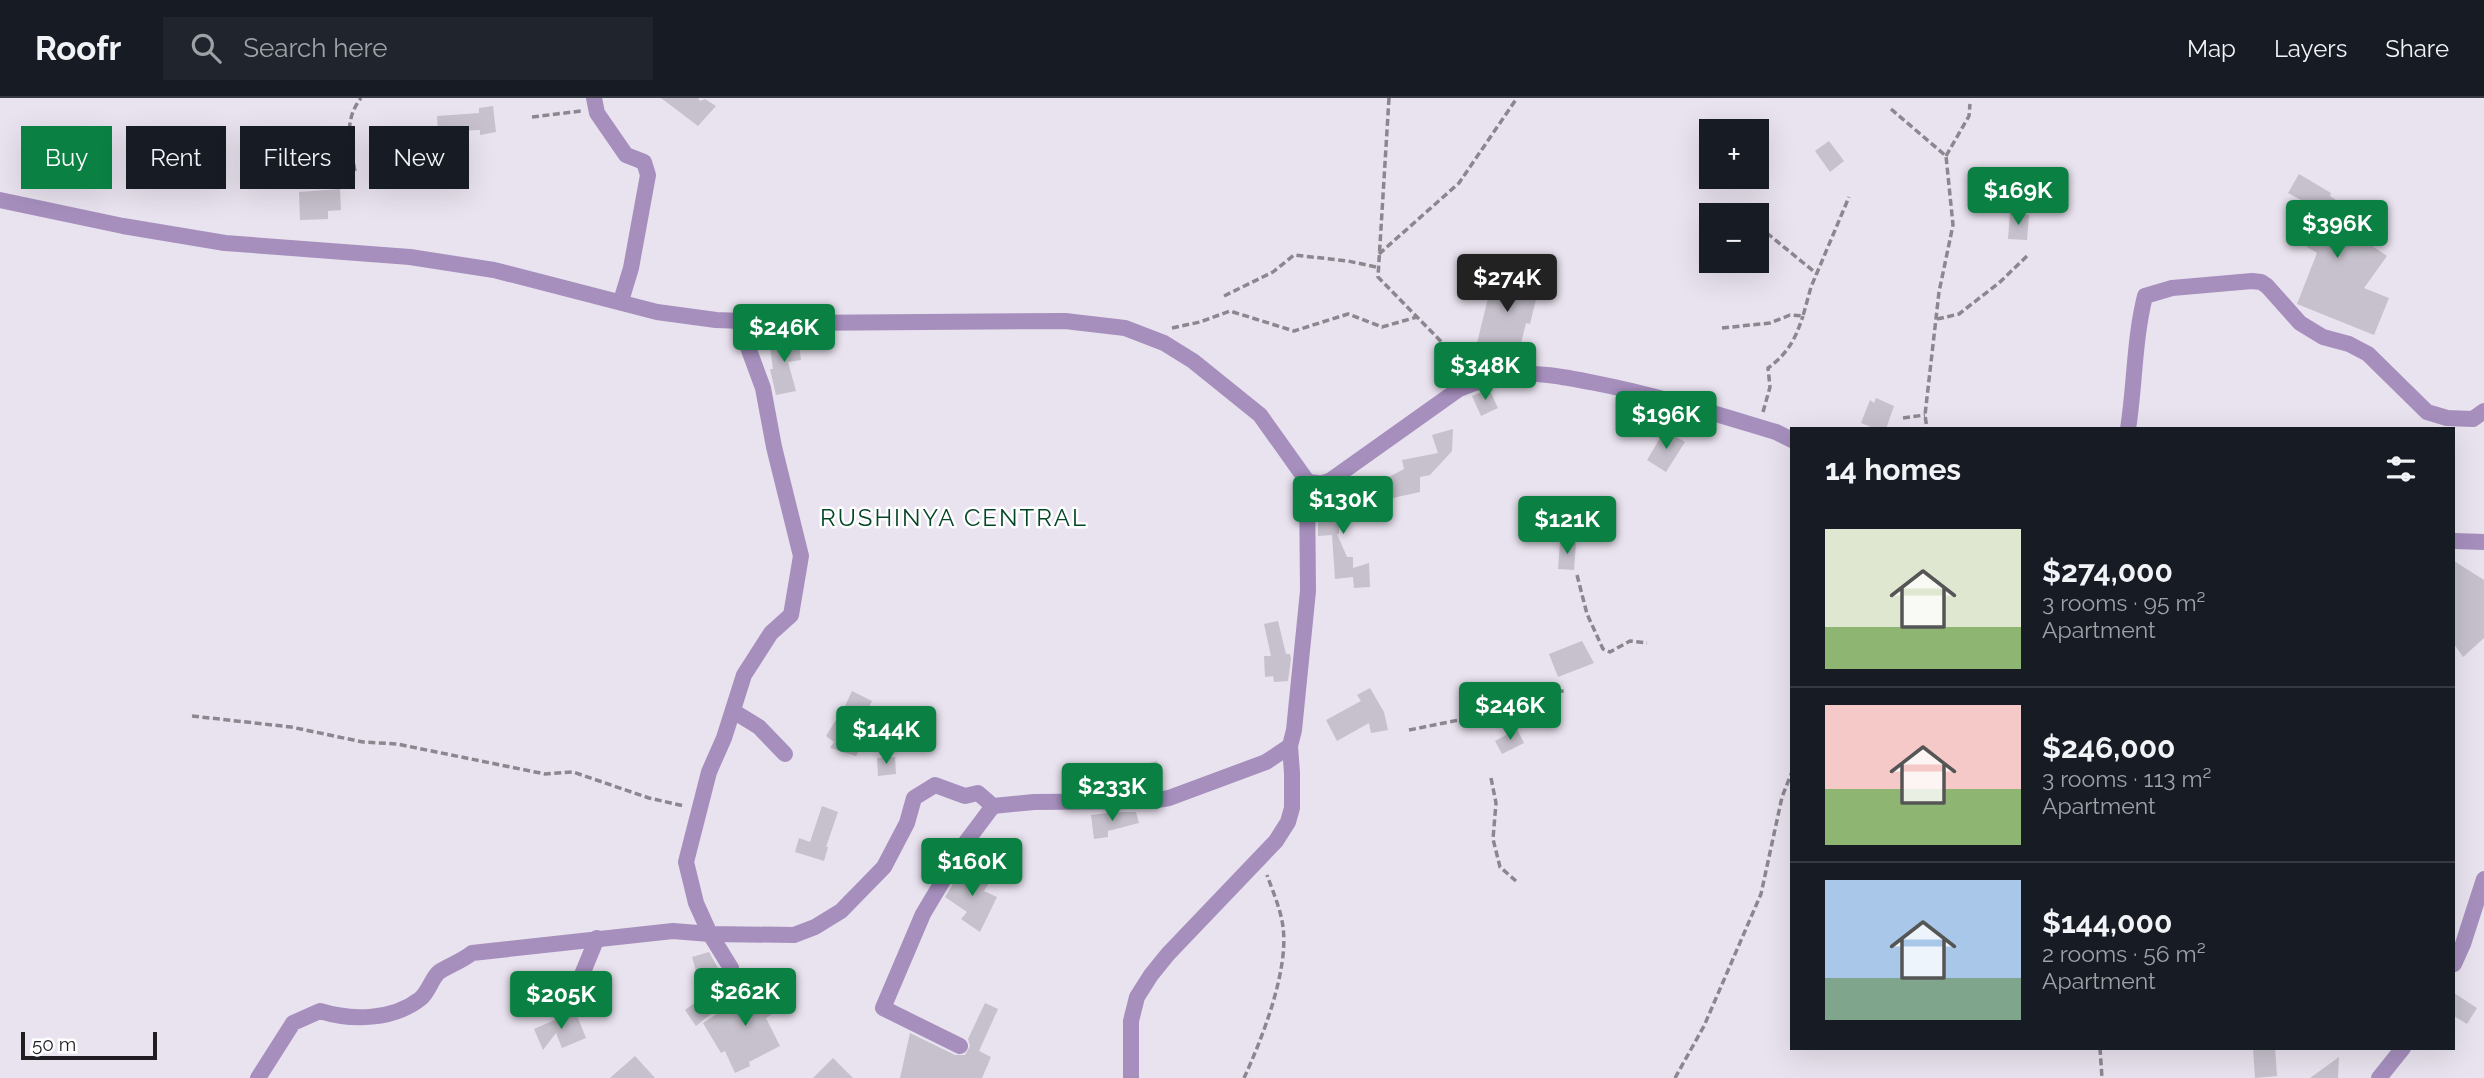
<!DOCTYPE html>
<html lang="en">
<head>
<meta charset="utf-8">
<style>
  body { margin:0; font-family:Raleway,sans-serif; background:#20242c; color:#f1f3f6; height:100vh; display:flex; flex-direction:column; font-size:26px; white-space:nowrap }
  * { box-sizing:border-box; margin:0 }
  p { font-size:23px; color:#9ea1a6 }
  .icon { flex:none; width:38px; height:38px; fill:none; stroke:currentColor; stroke-width:2; stroke-linecap:round; stroke-linejoin:round }
  .map { position:relative; flex:1; overflow:hidden }
  .details { position:absolute; left:1790px; top:329px; width:665px; height:623px; display:flex; flex-direction:column; background:#171b24; border-radius:0px; box-shadow:0 7px 28px #0002 }
  .details>* { flex:none }
  .top-card { position:absolute; left:21px; top:28px; width:665px; height:63px; display:flex; gap:14px }
  .fabs { position:absolute; left:1699px; top:21px; display:grid; gap:14px }
  .fabs a { display:grid; place-items:center; width:70px; height:70px; border-radius:0px; background:#171b24; box-shadow:0 7px 28px #0002; font-size:35px }
  .scale { position:absolute; left:21px; bottom:18px; width:136px; box-sizing:border-box; padding-left:7px; border:4px solid #1f1d22; border-top:0; font-size:19px; line-height:24px; white-space:nowrap; color:#1f1d22; -webkit-text-stroke:5px #fff; paint-order:stroke }
  .price { position:absolute; translate:-50% -60px; padding:0 16px; border-radius:7px; background:#0b8043; color:#fff; font-size:23px; line-height:46px; filter:drop-shadow(0 2px 4px #0008) }
  .price::after { content:''; position:absolute; left:50%; top:42px; width:21px; height:16px; margin-left:-10px; background:inherit; clip-path:polygon(0 0,100% 0,50% 100%) }
  .price.selected { background:#222; color:#fff }
  ul { padding:0; list-style:none }
  li { display:flex; align-items:center; gap:21px; height:175px; padding:0 35px }
  li+li { border-top:2px solid #363941 }
  li span { display:grid; place-items:center; flex:none; width:196px; height:140px; border-radius:0px; color:#555 }
  li>.icon { margin-inline-start:auto }
  span .icon { width:84px; height:84px; fill:#fffc; stroke-width:1 }
  li b { font-size:30px }
  h2 { display:flex; justify-content:space-between; align-items:center; height:84px; padding:0 35px; font-size:30px }
  .tag { padding:0 24px; border-radius:0px; background:#171b24; box-shadow:0 7px 28px #0002; font-size:24px; line-height:63px }
  .tag.selected { background:#0b8043; color:#fff }
  header { display:flex; align-items:center; gap:42px; box-sizing:border-box; height:98px; padding:0 35px; background:#171b24; border-bottom:2px solid #363941 }
  header strong { font-size:33px }
  nav { display:flex; gap:38px; margin-inline-start:auto; font-size:24px }
  .search { width:490px; height:63px; background:#20242c; display:flex; align-items:center; gap:18px; box-sizing:border-box; padding:0 24px; border-radius:0px; color:#9ea1a6; font-size:26px }
  .map>svg:first-child { display:block }
  .building { fill:#c6c1cc }
  .lines { fill:none; stroke-linecap:round; stroke-linejoin:round }
  .path { stroke:#8b878f; stroke-width:3.5; stroke-dasharray:7 3.5; stroke-linecap:butt }
  .minor { stroke:#a68fbd; stroke-width:16 }
  .labels { text-anchor:middle; dominant-baseline:central; stroke-width:5; stroke-linejoin:round; paint-order:stroke }
  .quarter-label { font-size:24px; letter-spacing:2px; fill:#034527; stroke:#fff }
</style>
</head>
<body>
<header>
<strong>Roofr</strong>
<div class="search"><svg class="icon" aria-label="search" viewBox="0 0 24 24"><circle cx="10" cy="10" r="6"/><path d="M15 15l6 6"/></svg>Search here</div>
<nav><a>Map</a><a>Layers</a><a>Share</a></nav>
</header>
<div class="map">
<svg width="2484" height="980" viewBox="0 0 2484 980">
  <rect width="100%" height="100%" fill="#e9e3ef"/>
  <g class="building">
    <path d="M661,0H698L700,3L705,1L716,8L698,28Z"/>
    <path d="M493,8L496,34L480,37V32L438,34L437,18L479,15V10Z"/>
    <path d="M1829,43L1844,63L1830,74L1815,53Z"/>
    <path d="M257,53L280,57L274,80L253,79Z"/>
    <path d="M2299,76L2331,95L2330,98L2357,116L2347,131L2387,158L2364,190L2389,200L2374,237L2297,206L2317,155L2307,149L2311,140L2288,129L2301,102L2288,95Z"/>
    <path d="M340,91L341,112L328,113V121L300,122L299,94Z"/>
    <path d="M2010,115L2029,117L2027,142L2008,141Z"/>
    <path d="M1496,168L1538,193L1530,226L1526,225L1518,258L1476,249Z"/>
    <path d="M798,240L801,262L788,264L796,293L776,297L770,271H773L769,243Z"/>
    <path d="M1489,291L1498,310L1481,318L1472,298Z"/>
    <path d="M1876,300L1894,308L1886,331H1876L1861,325L1870,302L1874,305Z"/>
    <path d="M1453,331L1452,353L1430,377L1420,379V394L1379,403L1381,383L1404,371L1402,362L1438,355L1432,337Z"/>
    <path d="M1665,332L1685,344L1666,374L1647,362Z"/>
    <path d="M1363,397L1365,416L1339,428V436H1337L1347,459H1353V470L1369,465L1370,489L1354,490L1353,479L1335,481L1332,437L1318,438V404L1345,403V398Z"/>
    <path d="M1560,444L1576,445L1574,472L1558,471Z"/>
    <path d="M2454,463L2484,482V540L2463,559L2454,546Z"/>
    <path d="M1278,523L1286,556H1290L1291,561L1288,583L1274,584L1273,578L1265,579L1264,558H1271L1264,526Z"/>
    <path d="M1582,543L1594,565L1558,579L1549,556Z"/>
    <path d="M1370,590L1384,614L1388,632L1371,635L1369,625L1337,643L1326,622L1361,603L1357,597Z"/>
    <path d="M852,593L872,603L866,615L876,622L856,658L830,650L834,644L826,638L836,622L838,623Z"/>
    <path d="M1517,631L1524,645L1502,656L1495,643Z"/>
    <path d="M895,659L896,676L878,678L877,660Z"/>
    <path d="M1157,663L1163,690L1147,693L1142,667Z"/>
    <path d="M822,708L838,714L826,749H828L824,763L795,754L799,740L810,744Z"/>
    <path d="M1116,714H1136L1139,725L1108,733V739L1094,741L1091,717Z"/>
    <path d="M964,768L989,785L984,793L997,799L980,834L961,821L967,814L945,799Z"/>
    <path d="M709,854L718,870L697,877L692,859Z"/>
    <path d="M750,888L752,891L762,888L777,913L766,920L780,948L749,964L750,968L735,975L725,953L721,955L703,925L739,902L736,897Z"/>
    <path d="M2454,895L2477,910L2467,926L2454,918Z"/>
    <path d="M701,900L712,915L696,928L685,912Z"/>
    <path d="M985,905L998,911L979,953L991,959L982,980H900L910,935L955,957H965L970,948L968,941Z"/>
    <path d="M575,913L586,940L562,950L556,935L543,952L534,931Z"/>
    <path d="M2253,950H2275L2277,978L2255,980Z"/>
    <path d="M635,958L655,980H610Z"/>
    <path d="M2339,959L2338,980H2310Z"/>
    <path d="M833,960L853,980H813Z"/>
  </g>
  <g class="lines">
    <g class="path">
      <path d="M1389,0L1378,179L1468,271"/>
      <path d="M1891,11L1946,58L1953,127L1939,194L1925,317L1927,331"/>
      <path d="M532,19L581,13"/>
      <path d="M1946,58L1969,18L1970,6"/>
      <path d="M355,73C350,46 343,23 361,0"/>
      <path d="M1701,121L1712,125"/>
      <path d="M1757,131L1768,136L1817,176"/>
      <path d="M1379,156L1459,85L1517,0"/>
      <path d="M1224,198L1273,174L1294,157L1348,163L1376,169"/>
      <path d="M1937,221L1959,216L2000,184L2027,158"/>
      <path d="M1172,230L1200,224L1230,213L1294,233L1348,216L1382,229L1417,219"/>
      <path d="M1722,230L1770,225L1790,217L1803,218L1811,189L1849,99"/>
      <path d="M1763,314L1770,289L1768,270C1788,255 1795,242 1803,218"/>
      <path d="M1903,320L1925,317"/>
      <path d="M1577,477L1587,516L1603,551L1610,554L1630,543L1647,545"/>
      <path d="M192,618L291,629L363,644L397,646L545,676L573,674L649,700L684,708"/>
      <path d="M1409,632L1479,618L1503,609L1512,596L1565,593"/>
      <path d="M1491,680L1496,705L1493,741L1500,769L1516,783"/>
      <path d="M2100,950L2102,980"/>
      <path d="M1244,980C1262,941 1289,872 1283,829C1281,812 1273,794 1267,777"/>
      <path d="M1675,980L1704,928L1761,796L1782,699L1792,674"/>
    </g>
    <g class="minor">
      <path d="M594,0L597,15L626,57L644,64L648,77L631,170L621,203"/>
      <path d="M0,102L123,128L225,145L410,159L494,172L657,214L716,222L794,225L1065,223L1125,230L1164,245L1193,263L1260,317L1307,383C1316,385 1322,387 1331,382L1459,291C1474,285 1488,279 1505,277C1535,273 1565,279 1595,285C1657,297 1716,316 1776,334L1792,342"/>
      <path d="M2128,331C2135,286 2134,242 2145,198L2172,190L2252,183L2261,184L2267,188L2300,225L2323,239L2349,246L2368,256L2427,314L2447,320L2473,321L2484,313"/>
      <path d="M2454,443L2484,444"/>
      <path d="M733,613L759,629L785,656"/>
      <path d="M2454,866L2463,846L2484,781"/>
      <path d="M731,870L710,836L696,805L686,764L709,674L724,640L744,577L771,535L791,517L801,458L774,349L763,290L739,225"/>
      <path d="M580,899L581,879L597,840"/>
      <path d="M960,948L883,910L923,816L966,744L993,708"/>
      <path d="M258,980L293,925L320,913C352,923 393,922 420,901C429,894 431,881 439,874C450,867 462,863 472,855L673,833L710,836L794,837L815,829L841,813L884,769L907,725L914,700L935,687L965,698L978,695L993,708L1034,704L1152,703L1169,700L1266,664L1290,648L1294,632L1308,493L1307,383"/>
      <path d="M1131,980V923L1137,899L1151,877L1168,856L1276,743L1288,724L1292,710V675L1290,648"/>
      <path d="M2379,980L2403,950"/>
    </g>
  </g>
  <g class="labels">
    <g class="quarter-label">
      <text x="954" y="419">RUSHINYA CENTRAL</text>
    </g>
  </g>
</svg>
<div class="fabs">
<a>+</a>
<a>−</a>
</div>
<div class="scale">50 m</div>
<b class="price" style="left:2018px;top:129px">$169K</b>
<b class="price" style="left:2337px;top:162px">$396K</b>
<b class="price selected" style="left:1507px;top:216px">$274K</b>
<b class="price" style="left:784px;top:266px">$246K</b>
<b class="price" style="left:1485px;top:304px">$348K</b>
<b class="price" style="left:1666px;top:353px">$196K</b>
<b class="price" style="left:1343px;top:438px">$130K</b>
<b class="price" style="left:1567px;top:458px">$121K</b>
<b class="price" style="left:1510px;top:644px">$246K</b>
<b class="price" style="left:886px;top:668px">$144K</b>
<b class="price" style="left:1112px;top:725px">$233K</b>
<b class="price" style="left:972px;top:800px">$160K</b>
<b class="price" style="left:745px;top:930px">$262K</b>
<b class="price" style="left:561px;top:933px">$205K</b>
<div class="top-card">
<a class="tag selected">Buy</a>
<a class="tag">Rent</a>
<a class="tag">Filters</a>
<a class="tag">New</a>
</div>
<section class="details">
<h2>14 homes<svg class="icon" aria-label="filters" viewBox="0 0 24 24"><path d="M4 7h16M4 17h16"/><circle cx="9" cy="7" r="2"/><circle cx="15" cy="17" r="2"/></svg></h2>
<ul>
<li><span style="background:linear-gradient(#dfe7d0 70%,#8fb573 0)"><svg class="icon" aria-label="home" viewBox="0 0 24 24"><path d="M3 11l9-7 9 7M6 9v11h12V9"/></svg></span><div><b>$274,000</b><p>3 rooms · 95 m²</p><p>Apartment</p></div></li>
<li><span style="background:linear-gradient(#f6c9c9 60%,#8fb573 0)"><svg class="icon" aria-label="home" viewBox="0 0 24 24"><path d="M3 11l9-7 9 7M6 9v11h12V9"/></svg></span><div><b>$246,000</b><p>3 rooms · 113 m²</p><p>Apartment</p></div></li>
<li><span style="background:linear-gradient(#a9c7e8 70%,#7fa58c 0)"><svg class="icon" aria-label="home" viewBox="0 0 24 24"><path d="M3 11l9-7 9 7M6 9v11h12V9"/></svg></span><div><b>$144,000</b><p>2 rooms · 56 m²</p><p>Apartment</p></div></li>
</ul>
</section>
</div>
</body>
</html>
